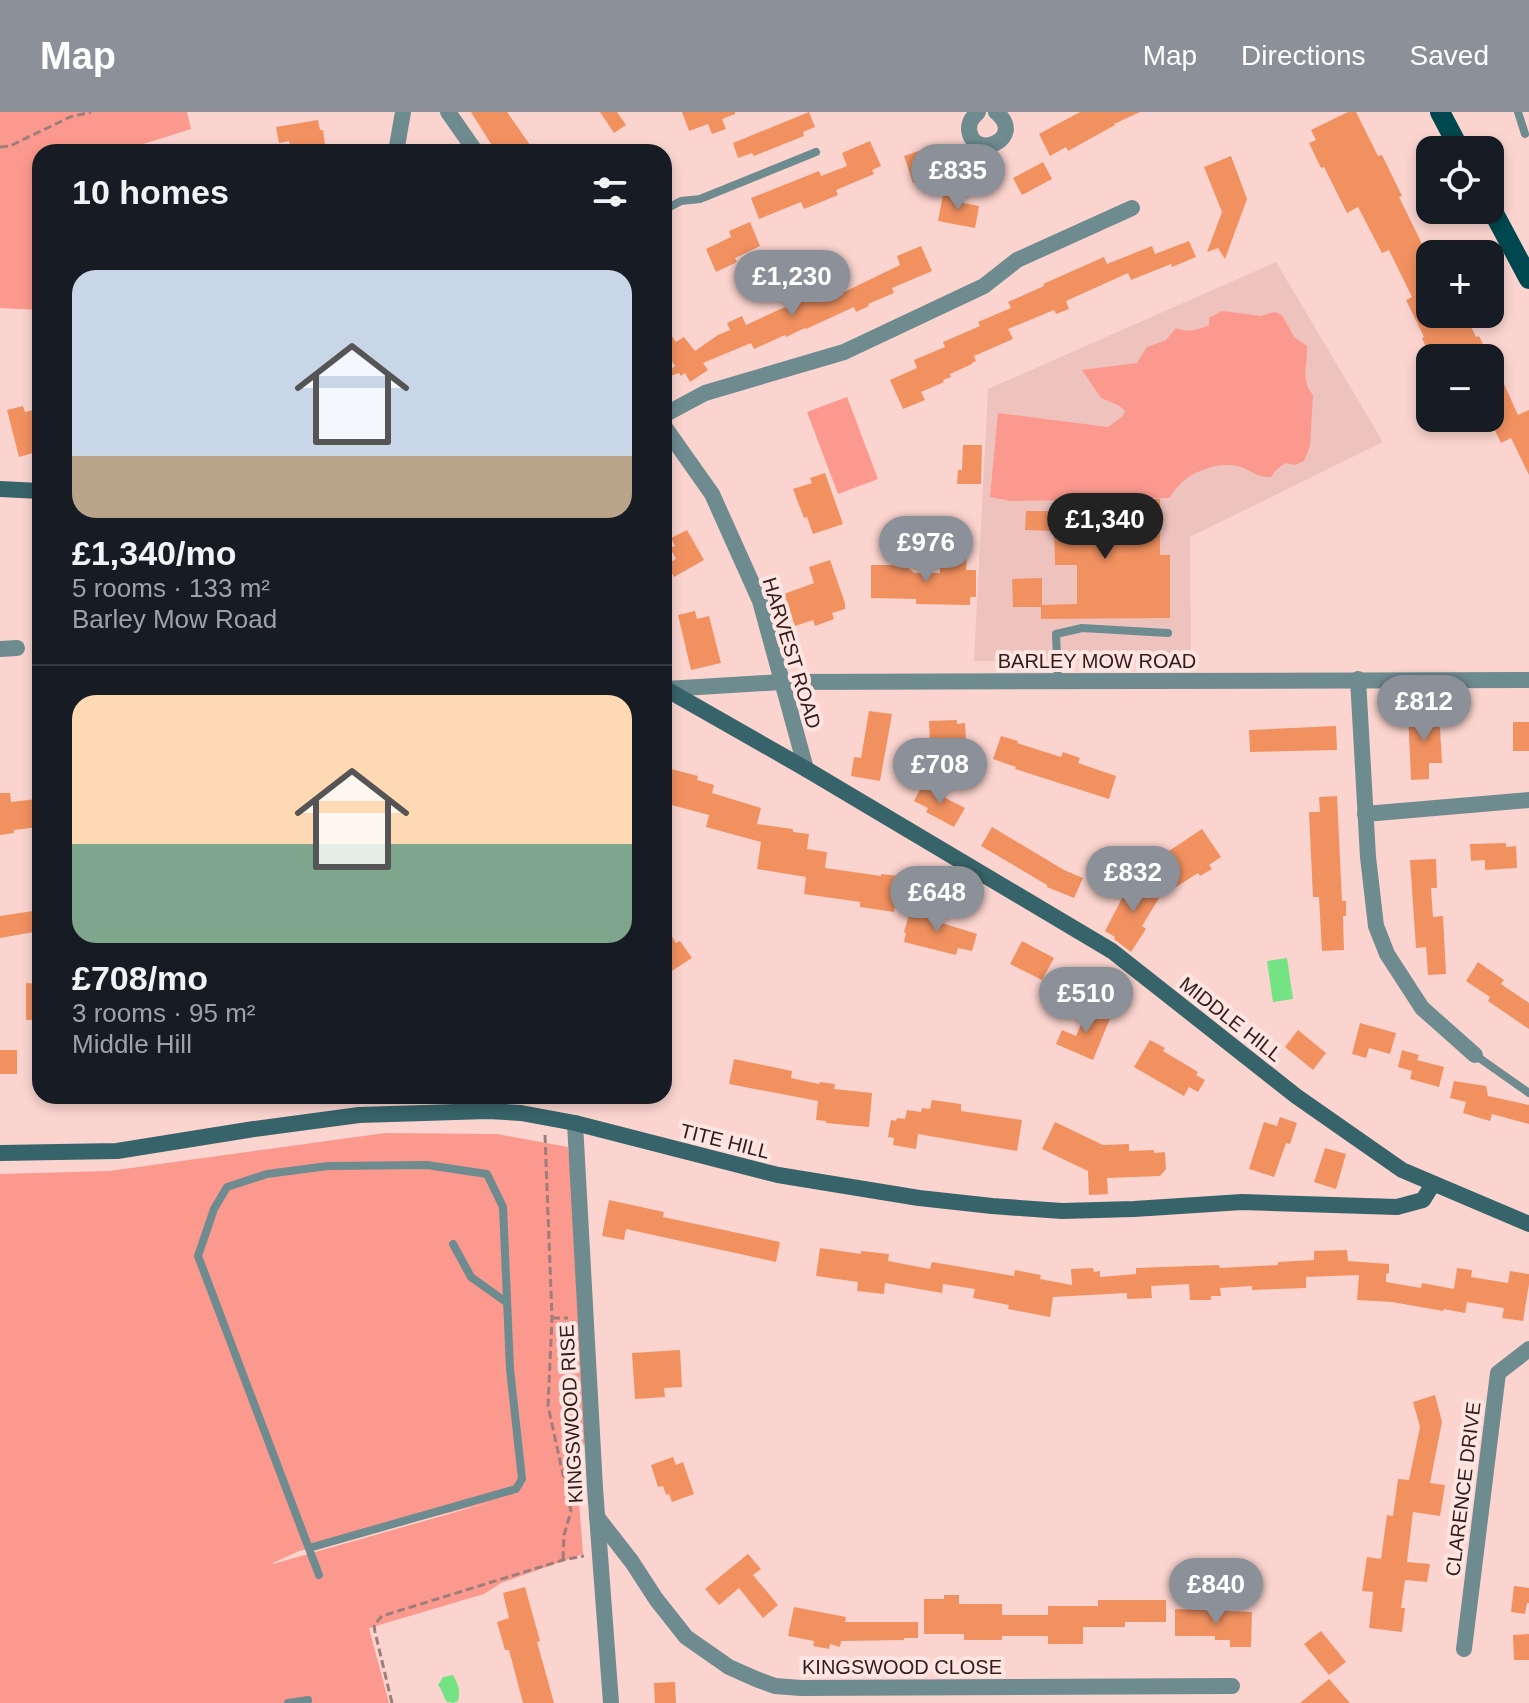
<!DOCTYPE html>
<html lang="en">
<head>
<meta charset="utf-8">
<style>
  body { margin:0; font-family:Arial,sans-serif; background:#242831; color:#f1f3f6; height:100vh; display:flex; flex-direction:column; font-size:30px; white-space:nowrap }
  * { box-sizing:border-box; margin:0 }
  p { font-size:26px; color:#9ea1a6 }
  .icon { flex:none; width:44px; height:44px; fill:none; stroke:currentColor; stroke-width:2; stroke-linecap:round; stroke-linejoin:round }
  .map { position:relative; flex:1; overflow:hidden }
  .sheet { position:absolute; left:32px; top:32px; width:640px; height:960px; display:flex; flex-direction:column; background:#171b24; border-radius:24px; box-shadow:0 4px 12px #0003 }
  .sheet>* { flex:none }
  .buttons { position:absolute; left:1416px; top:24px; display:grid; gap:16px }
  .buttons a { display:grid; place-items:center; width:88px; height:88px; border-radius:16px; background:#171b24; box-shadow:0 4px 12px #0003; font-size:40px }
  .price { position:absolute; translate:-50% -68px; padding:0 18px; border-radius:28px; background:#8c9099; color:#fff; font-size:26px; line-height:52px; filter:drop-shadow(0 2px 4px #0008) }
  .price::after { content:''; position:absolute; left:50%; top:48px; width:24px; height:18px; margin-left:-12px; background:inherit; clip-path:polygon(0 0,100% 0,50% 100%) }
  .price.current { background:#222; color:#fff }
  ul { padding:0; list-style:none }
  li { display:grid; align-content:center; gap:16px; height:424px; padding:0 40px }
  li+li { border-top:2px solid #363941 }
  li span { display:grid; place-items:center; height:248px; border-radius:24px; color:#555 }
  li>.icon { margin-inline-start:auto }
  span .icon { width:144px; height:144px; fill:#fffc; stroke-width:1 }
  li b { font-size:34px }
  h2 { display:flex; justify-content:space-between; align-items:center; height:96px; padding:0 40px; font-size:34px }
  header { display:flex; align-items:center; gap:48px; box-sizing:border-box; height:112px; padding:0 40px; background:#8c9099; color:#fff }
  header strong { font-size:38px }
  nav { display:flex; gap:44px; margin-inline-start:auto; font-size:28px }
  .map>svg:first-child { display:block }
  .built { fill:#eec3be }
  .green { fill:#fc998f; fill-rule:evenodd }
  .water { fill:#74e383 }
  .building { fill:#f29160 }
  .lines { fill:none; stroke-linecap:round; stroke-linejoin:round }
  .path { stroke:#9e7e7b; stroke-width:3; stroke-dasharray:8 4; stroke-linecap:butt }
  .lane { stroke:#6e8b90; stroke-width:8 }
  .street { stroke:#6e8b90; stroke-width:16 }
  .secondary { stroke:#37646a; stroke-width:16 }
  .primary { stroke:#00484f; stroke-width:20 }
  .labels { text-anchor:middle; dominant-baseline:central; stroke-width:8; stroke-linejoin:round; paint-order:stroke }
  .street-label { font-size:20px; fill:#321b19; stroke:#ffe5e1 }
</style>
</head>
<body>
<header>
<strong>Map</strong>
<nav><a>Map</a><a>Directions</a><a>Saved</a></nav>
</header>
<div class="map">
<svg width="1529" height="1591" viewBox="0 0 1529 1591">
  <rect width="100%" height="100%" fill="#fbd4cf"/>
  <path class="built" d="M1276,150L1383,330L1190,425L1191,549H974L988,277Z"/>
  <g class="green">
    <path d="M0,0H187L191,17L118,40H40V198L0,196Z"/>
    <path d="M1222,199L1261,204L1274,200L1282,203L1294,225L1307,234C1308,253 1300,268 1313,283L1310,334L1304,349L1295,353L1286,351L1278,356L1271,365C1258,366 1252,359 1241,355C1222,349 1195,358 1181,371C1176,376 1172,382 1169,386L1011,389L990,385L998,301L1108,315L1123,304L1125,299L1120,294L1101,286L1082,258L1137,251L1147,235L1166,228L1176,216C1188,221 1198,218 1209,213V206Z"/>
    <path d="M847,285L878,367L838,382L807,300Z"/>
    <path d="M385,1021L497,1022L568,1035L597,1277L577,1363L583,1442L501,1471L484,1482L369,1516L389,1591H0V1062L109,1059ZM491,1390L273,1452V1451L299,1439Z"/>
  </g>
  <g class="water">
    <path d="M1287,846L1293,887L1273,890L1267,849Z"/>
    <path d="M453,1563C458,1572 461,1579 458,1589L454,1591L447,1590C443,1584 443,1579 438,1573L443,1565Z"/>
  </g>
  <g class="building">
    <path d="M471,0H507L535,40H496Z"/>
    <path d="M600,0H617L626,13L614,21Z"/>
    <path d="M682,0H735V2L722,7L726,17L712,22L708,12L689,19Z"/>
    <path d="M809,0L815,15L803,20L804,24L754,44L752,41L738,46L733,31Z"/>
    <path d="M1080,0H1140L1114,12L1115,13L1068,39L1066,35L1050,44L1039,22Z"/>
    <path d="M1348,0H1356L1378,44L1382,43L1402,84L1399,85L1422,132L1430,128V202H1465L1476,225L1479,224L1490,246H1440L1436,239L1429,242L1422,226L1424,225L1406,188L1412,185L1389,138L1382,141L1358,95L1347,101L1324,55L1321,56L1309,31L1316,28L1311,18Z"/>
    <path d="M318,8L320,18H323L325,33L322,34L323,40H291L289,29L279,31L276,15Z"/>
    <path d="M870,29L881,54L872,58L874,62L836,78L838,83L804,97L801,90L759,107L751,86L819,59L821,64L847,54L842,41Z"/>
    <path d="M925,37L934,64L913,71L904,44Z"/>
    <path d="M1231,44L1247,87L1225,147L1218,136L1207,140L1222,100L1204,55Z"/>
    <path d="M1043,50L1052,67L1022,83L1013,66Z"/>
    <path d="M943,83L964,87L963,91L979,94L975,116L938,109Z"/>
    <path d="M750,110L760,134L735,146L737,150L716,160L706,137L731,125L729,119Z"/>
    <path d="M1189,129L1196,145L1172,155L1171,152L1131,168L1128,161L1066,189L1069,197L1056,202L1054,198L1008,217L1013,227L974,244L976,249L972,251V252L950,262L951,265L943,268L944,270L921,280L925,288L903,297L890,268L917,256L914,248L945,235L943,230L980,214L978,210L1011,196L1008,190L1044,174L1043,172L1104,145L1107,152L1152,134L1155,142Z"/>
    <path d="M921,134L932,159L892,176L894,181L868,192L869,194L856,200L854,195L806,217L805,216L786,225L785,223L754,237L751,231L703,251L708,258L690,270L685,261L681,264L679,261L670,264L667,260L675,254L664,238V213L676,230L684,225L695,239L718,223L730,218L727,211L742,204L746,213L785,195L786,196L817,183L819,187L836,178L838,183L900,153L897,144Z"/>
    <path d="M1490,241L1518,303L1529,298V363L1511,326L1501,331L1490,308Z"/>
    <path d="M23,294L25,300L33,298L40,323V339L19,345L7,298Z"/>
    <path d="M963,333H982L981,372H957L958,358H962Z"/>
    <path d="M825,361L843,412L813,422L807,405L804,406L793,377L812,371L810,366Z"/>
    <path d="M1160,387V443H1170V506L1041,507V495H1013L1012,467L1042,466V493L1077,492V453H1055L1054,419L1025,418L1026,399H1072V388Z"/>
    <path d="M687,418L704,448L674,465L667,452L676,447L670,436L675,434L671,426Z"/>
    <path d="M952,445H967L966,458H976V485H970V493L916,492V487L871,486V453H905L914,461H940V455H952Z"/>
    <path d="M830,448L845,491V497L832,501L834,507L815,514L813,508L795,514L784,482L814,471L809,455Z"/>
    <path d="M695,499L697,507L709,504L721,551L691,558L678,503Z"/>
    <path d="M869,599L892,602L880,669L851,664L854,645L861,646Z"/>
    <path d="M1439,599L1442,651H1429V667L1411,668L1408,600Z"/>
    <path d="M957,608V612L965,611L966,630L930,631L929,609Z"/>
    <rect x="1513" y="610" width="16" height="29"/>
    <path d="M1336,614L1337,638L1250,640L1249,618Z"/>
    <path d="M1001,624L1018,629L1017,631L1061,645L1063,640L1080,646L1078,651L1116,664L1109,687L1015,657L1016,655L993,647Z"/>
    <path d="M664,655L698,664L697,668L714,673L712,681L761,696L757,712L793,717V720L809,722L807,737L827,740L825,756L881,764V762L899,764L894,800L860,795V790L804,782L806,765L757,757L761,730L706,715L709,703L664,691Z"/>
    <path d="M922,674L965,696L954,715L926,700L928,696L914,689Z"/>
    <path d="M0,681H10L11,690L37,687V689H40V715L14,718V721L0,723Z"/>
    <path d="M1337,684L1342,789H1346V804H1343L1344,838L1322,839L1319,785H1313L1309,700H1320L1319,685Z"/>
    <path d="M992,715L1064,758L1083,766L1074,786L1047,775V773L981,734Z"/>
    <path d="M1202,717L1221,745L1209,753L1212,757L1200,764L1198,761L1176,775L1157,747Z"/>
    <path d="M1506,731V735L1516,734L1517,756L1485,758V748L1471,749L1470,732Z"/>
    <path d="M1436,747L1437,776H1431L1433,805L1443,804L1446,862L1428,863L1426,835L1416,836L1410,748Z"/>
    <path d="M1138,767L1162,781L1142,814L1146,817L1131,840L1114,827L1115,825L1105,819L1129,773L1133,775Z"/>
    <path d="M40,798V819L0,826V804Z"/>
    <path d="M910,799L943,807L942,811L977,822L972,839L958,836L956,843L904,830L906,821L904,820Z"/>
    <path d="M664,812L676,831L680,829L692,846L664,864Z"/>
    <path d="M1022,829L1054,846L1042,868L1010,852Z"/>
    <path d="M1478,850L1504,868L1501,872L1529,891V917L1488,889L1490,885L1466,869Z"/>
    <path d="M26,871L40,872V908H26Z"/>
    <path d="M1092,896L1111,904L1093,948L1056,932L1062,918L1076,924L1084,906L1087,907Z"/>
    <path d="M1360,911L1396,921L1390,942L1369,936L1366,946L1352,942Z"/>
    <path d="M1298,918L1326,941L1313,958L1285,935Z"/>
    <path d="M1150,928L1165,936L1163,939L1198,960L1196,963L1205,968L1198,980L1189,975L1184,984L1134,955Z"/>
    <rect x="0" y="938" width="17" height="24"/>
    <path d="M1402,938L1419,943L1417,948L1444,955L1439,975L1410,967L1412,959L1398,955Z"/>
    <path d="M734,947L792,959L791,966L819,972L820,970L835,972L834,977L872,981L869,1015L826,1011V1009L816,1008L818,989L729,972Z"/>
    <path d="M1454,969L1486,974L1488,984L1529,993V1012L1492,1002L1490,1009L1463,1001L1466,990L1450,986Z"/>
    <path d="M932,988L961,992V999L1022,1008L1017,1039L918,1022L916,1037L893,1033L894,1026L888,1025L891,1008L896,1009L897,1006L905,1007L907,998L921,1000L922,996L930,997Z"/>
    <path d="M1280,1005L1297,1011L1290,1032L1286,1031L1274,1065L1249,1057L1264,1010L1277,1014Z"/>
    <path d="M1055,1010L1103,1033L1129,1032V1039L1154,1038V1041L1165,1040L1166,1057L1160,1064L1107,1066L1108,1082L1089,1083L1088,1059L1042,1037Z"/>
    <path d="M1325,1036L1346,1042L1336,1077L1314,1070Z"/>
    <path d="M609,1088L664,1100L663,1105L780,1130L776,1150L626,1117L624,1128L602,1124Z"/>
    <path d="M820,1136L861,1142V1139L889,1142L888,1149L930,1157L932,1150L1014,1164L1015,1158L1041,1163L1040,1167L1072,1173L1071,1157L1093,1156L1094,1160L1100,1159V1165L1136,1162V1156L1219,1153L1220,1156L1278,1153V1150L1314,1148V1139L1347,1138L1348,1149L1389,1152V1161L1386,1162V1170L1421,1176L1422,1171L1454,1177L1457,1156L1472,1158L1471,1165L1508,1171L1510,1159L1529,1162V1172L1523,1209L1502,1206L1504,1196L1467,1190L1465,1201L1444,1197L1443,1199L1392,1190L1357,1188L1359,1163L1306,1165V1176L1252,1178V1174L1220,1176L1221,1184H1211V1188H1190L1189,1172L1151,1174L1152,1186L1127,1187V1181L1053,1185L1050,1205L1008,1197L1009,1193L973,1186L975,1177L943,1172L942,1181L885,1171L884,1182L857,1179L858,1170L816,1164Z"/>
    <path d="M680,1238L682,1275L664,1276L665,1285L635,1287L632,1241Z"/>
    <path d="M1435,1283L1442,1310L1430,1371L1445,1373L1440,1404L1413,1400L1407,1450L1430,1452L1427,1470L1405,1468L1401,1496H1405L1402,1520L1369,1516L1373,1480L1362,1479L1367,1445L1381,1447L1387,1403L1393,1404L1398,1367L1409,1368L1420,1315L1413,1290Z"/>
    <path d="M673,1345L676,1353L683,1350L694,1382L672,1390L669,1382L666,1383L663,1374L658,1375L651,1353Z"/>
    <path d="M748,1442L761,1457L753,1463L778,1493L763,1506L739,1476L719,1493L705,1477Z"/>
    <path d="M1514,1474L1529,1476V1491H1527L1525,1502L1511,1500Z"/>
    <path d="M525,1475L540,1529L537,1530L554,1591H523L509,1538H505L497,1510L509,1506L503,1481Z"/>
    <path d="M944,1483H959V1492H1002V1503H1048V1494H1098V1488H1166V1510H1125V1515H1083V1532H1048V1524H1002V1528H964V1522H924V1487H944Z"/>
    <path d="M794,1495L846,1505L845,1510H918V1526H904V1528L841,1529L840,1535L830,1532L829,1537L813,1534L814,1529L788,1524Z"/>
    <path d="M1175,1497L1252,1500L1251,1535H1230V1528H1215V1524H1175Z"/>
    <path d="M1321,1519L1346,1550L1329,1563L1304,1532Z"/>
    <path d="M1529,1522V1548H1514L1513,1523Z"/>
    <path d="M1329,1567L1350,1591H1300Z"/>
    <path d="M675,1570L676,1591H655L654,1571Z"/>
  </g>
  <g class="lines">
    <g class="path">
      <path d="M0,35L10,34L70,5L91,0"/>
      <path d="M545,1023L552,1206L548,1294L571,1399L564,1423L563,1448"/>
      <path d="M552,1206H568"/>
      <path d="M392,1591L375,1520L374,1513L382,1504L563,1448L584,1444"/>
    </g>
    <g class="lane">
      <path d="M1518,0L1525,22"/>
      <path d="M664,98L681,89L700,87L816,40"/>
      <path d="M1058,569L1056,522L1082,516L1168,521"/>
      <path d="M1475,943L1529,981"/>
      <path d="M453,1132L471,1165L506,1190"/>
      <path d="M309,1436L516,1377L522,1367L510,1257L503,1095L487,1062L427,1053L328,1054L267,1062L227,1075L214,1097L198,1144L319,1463"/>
      <path d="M288,1591L308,1588"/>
    </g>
    <g class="street">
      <path d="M448,0L476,40"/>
      <path d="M978,0C973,5 969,9 969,17C972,50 1028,27 996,0"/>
      <path d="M396,40L403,0"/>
      <path d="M664,303L705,281L844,240L984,174L1017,148L1132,96"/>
      <path d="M664,314L712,382L760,489L806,657"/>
      <path d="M0,537L17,536"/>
      <path d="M1358,567L1368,745L1376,814L1387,842L1422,896L1475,943"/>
      <path d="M666,577L781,570L1529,568"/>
      <path d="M1365,702L1529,688"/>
      <path d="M575,1011L595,1376L611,1591"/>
      <path d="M597,1405L632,1450L656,1487L686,1525L729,1555L756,1567L775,1574L801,1576L1232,1574"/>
      <path d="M1464,1537L1498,1261L1529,1237"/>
    </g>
    <g class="secondary">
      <path d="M0,377L40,379"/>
      <path d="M664,576L806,657L1112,839L1296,984L1402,1058L1529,1112"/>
      <path d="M0,1041L117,1039L254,1017L359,1003L488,999L521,1001L575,1011L778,1063L919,1086L992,1094L1062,1099L1134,1097L1242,1090L1397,1095L1423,1088L1433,1072"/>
    </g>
    <g class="primary">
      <path d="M1440,0L1460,38"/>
      <path d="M1490,94L1529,167"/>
    </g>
  </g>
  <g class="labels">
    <g class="street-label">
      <text transform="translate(792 541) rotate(73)">HARVEST ROAD</text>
      <text x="1097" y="549">BARLEY MOW ROAD</text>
      <text transform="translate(1231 907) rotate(38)">MIDDLE HILL</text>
      <text transform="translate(725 1029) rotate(14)">TITE HILL</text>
      <text transform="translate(571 1302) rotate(-93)">KINGSWOOD RISE</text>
      <text transform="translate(1463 1377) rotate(-83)">CLARENCE DRIVE</text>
      <text x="902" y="1555">KINGSWOOD CLOSE</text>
    </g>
  </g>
</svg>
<div class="buttons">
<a><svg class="icon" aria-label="locate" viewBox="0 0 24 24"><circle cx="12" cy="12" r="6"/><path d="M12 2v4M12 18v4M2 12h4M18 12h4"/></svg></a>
<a>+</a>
<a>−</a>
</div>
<b class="price" style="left:958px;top:100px">£835</b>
<b class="price" style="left:792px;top:206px">£1,230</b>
<b class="price current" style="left:1105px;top:449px">£1,340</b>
<b class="price" style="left:926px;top:472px">£976</b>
<b class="price" style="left:1424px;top:631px">£812</b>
<b class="price" style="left:940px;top:694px">£708</b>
<b class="price" style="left:1133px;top:802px">£832</b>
<b class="price" style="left:937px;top:822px">£648</b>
<b class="price" style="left:1086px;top:923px">£510</b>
<b class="price" style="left:1216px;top:1514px">£840</b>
<section class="sheet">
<h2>10 homes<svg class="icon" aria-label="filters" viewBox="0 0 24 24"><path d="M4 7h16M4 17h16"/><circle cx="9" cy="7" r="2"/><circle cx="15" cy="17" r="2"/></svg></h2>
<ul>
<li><span style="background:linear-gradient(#c9d6e8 75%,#b9a48a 0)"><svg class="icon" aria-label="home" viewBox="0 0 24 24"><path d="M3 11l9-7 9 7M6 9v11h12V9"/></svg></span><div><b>£1,340/mo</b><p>5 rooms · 133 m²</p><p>Barley Mow Road</p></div></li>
<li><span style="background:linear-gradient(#ffd9b3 60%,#7fa58c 0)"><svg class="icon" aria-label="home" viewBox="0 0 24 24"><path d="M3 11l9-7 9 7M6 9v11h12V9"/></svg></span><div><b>£708/mo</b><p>3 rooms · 95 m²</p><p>Middle Hill</p></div></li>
</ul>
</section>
</div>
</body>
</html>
